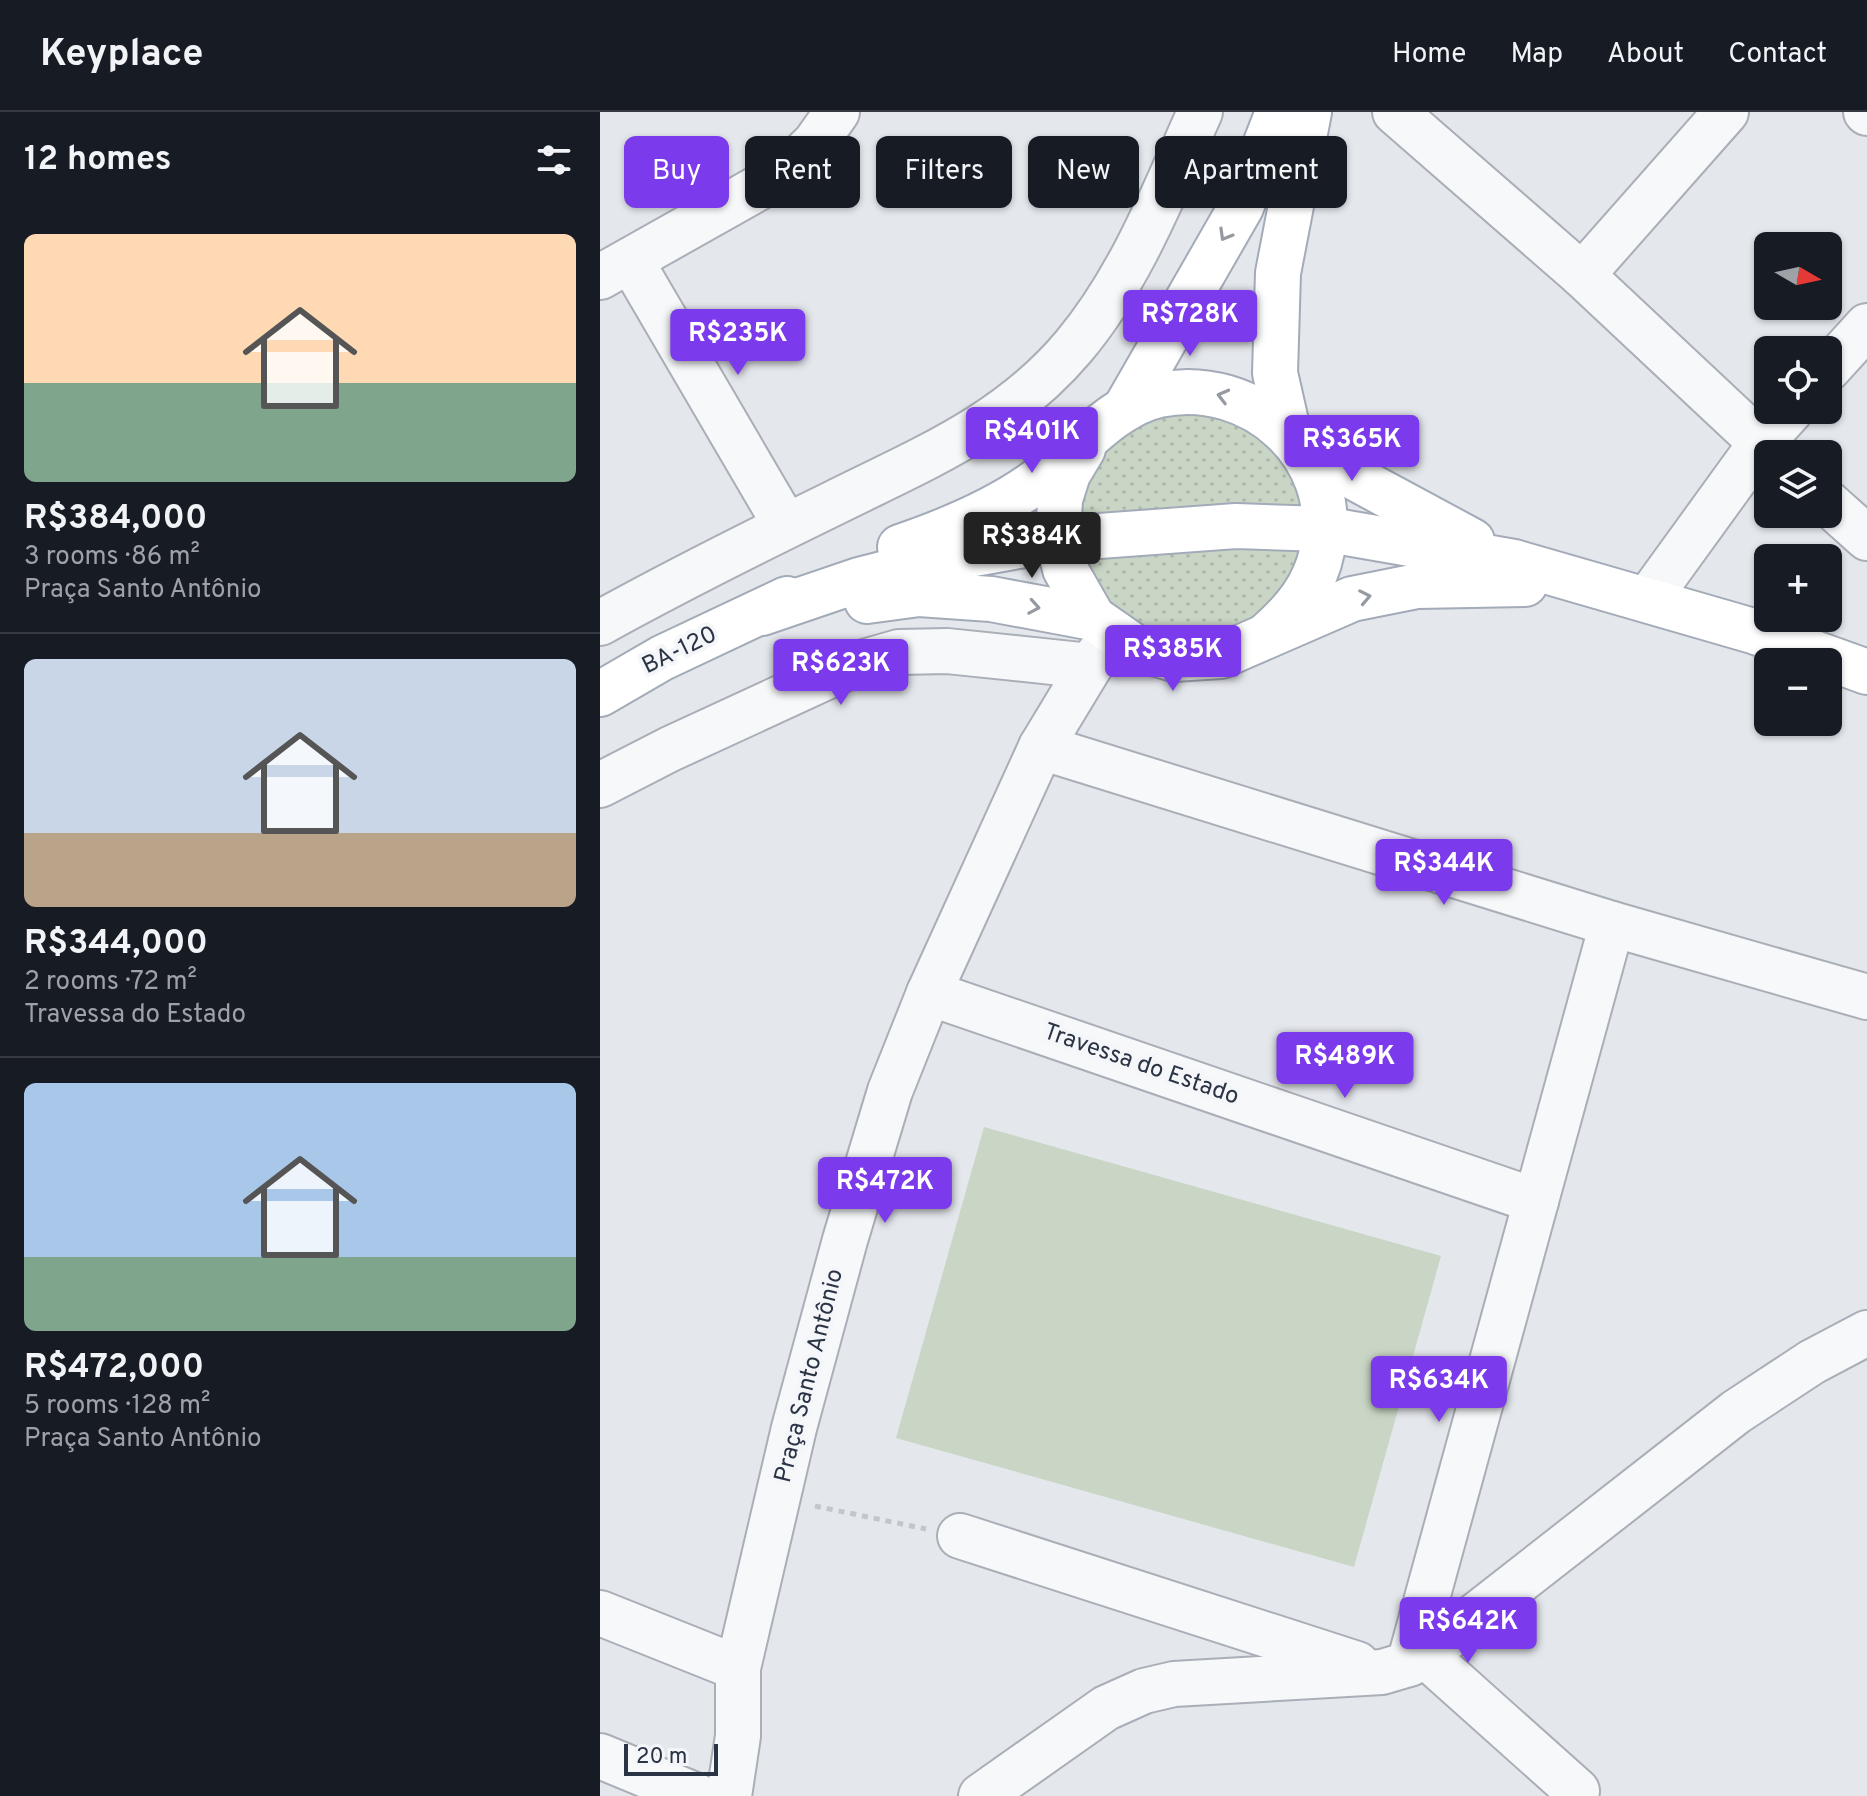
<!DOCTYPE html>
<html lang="en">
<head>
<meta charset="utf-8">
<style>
  body { margin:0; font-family:Overpass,sans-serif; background:#20242c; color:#f1f3f6; height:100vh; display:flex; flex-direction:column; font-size:30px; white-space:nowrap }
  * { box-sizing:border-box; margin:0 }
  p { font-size:26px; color:#9ea1a6 }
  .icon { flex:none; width:44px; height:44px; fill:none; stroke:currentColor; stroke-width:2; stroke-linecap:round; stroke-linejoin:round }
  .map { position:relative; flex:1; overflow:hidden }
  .drawer { display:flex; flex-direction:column; background:#171b24; width:600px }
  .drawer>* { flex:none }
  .banner { position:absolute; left:24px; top:24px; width:760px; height:72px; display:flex; gap:16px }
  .needle { width:52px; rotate:99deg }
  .controls { position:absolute; left:1154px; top:120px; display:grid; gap:16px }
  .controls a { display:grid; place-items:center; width:88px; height:88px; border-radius:12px; background:#171b24; box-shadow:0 2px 6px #0004; font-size:40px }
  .scale { position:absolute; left:24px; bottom:20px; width:94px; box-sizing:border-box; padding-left:8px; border:4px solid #2b3445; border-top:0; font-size:22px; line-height:28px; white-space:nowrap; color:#2b3445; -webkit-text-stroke:6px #f4f6f9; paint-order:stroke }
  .price { position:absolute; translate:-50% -68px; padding:0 18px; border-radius:8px; background:#7c3aed; color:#fff; font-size:26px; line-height:52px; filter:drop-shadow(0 2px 4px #0008) }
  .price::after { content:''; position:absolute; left:50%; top:48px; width:24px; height:18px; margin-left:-12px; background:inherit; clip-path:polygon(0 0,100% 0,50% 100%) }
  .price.current { background:#222; color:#fff }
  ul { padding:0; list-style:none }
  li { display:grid; align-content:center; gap:16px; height:424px; padding:0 24px }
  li+li { border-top:2px solid #363941 }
  li span { display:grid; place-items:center; height:248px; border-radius:12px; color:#555 }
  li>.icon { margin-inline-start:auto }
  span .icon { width:144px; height:144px; fill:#fffc; stroke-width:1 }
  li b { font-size:34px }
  h2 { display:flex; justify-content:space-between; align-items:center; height:96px; padding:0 24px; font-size:34px }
  .tag { padding:0 28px; border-radius:12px; background:#171b24; box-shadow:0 2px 6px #0004; font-size:28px; line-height:72px }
  .tag.current { background:#7c3aed; color:#fff }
  header { display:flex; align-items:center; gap:48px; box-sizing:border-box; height:112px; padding:0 40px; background:#171b24; border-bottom:2px solid #363941 }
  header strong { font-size:38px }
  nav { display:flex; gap:44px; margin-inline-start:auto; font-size:28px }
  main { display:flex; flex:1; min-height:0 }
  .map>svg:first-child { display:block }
  .grass { fill:url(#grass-dots) }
  .pitch { fill:#c9d6c5 }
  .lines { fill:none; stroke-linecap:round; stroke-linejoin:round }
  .minor-casing { stroke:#a9aeb7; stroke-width:48 }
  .major-casing { stroke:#a3abb8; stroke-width:48 }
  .path { stroke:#c2c5cb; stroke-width:5; stroke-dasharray:6 6; stroke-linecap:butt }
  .minor { stroke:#f7f8fa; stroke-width:44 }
  .major { stroke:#fff; stroke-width:44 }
  .oneway { stroke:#959aa2 }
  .labels { text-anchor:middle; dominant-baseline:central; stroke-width:8; stroke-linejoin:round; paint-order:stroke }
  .street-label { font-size:24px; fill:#2b3445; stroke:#f4f6f9 }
</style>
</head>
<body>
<header>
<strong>Keyplace</strong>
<nav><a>Home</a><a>Map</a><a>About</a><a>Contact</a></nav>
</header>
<main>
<section class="drawer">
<h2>12 homes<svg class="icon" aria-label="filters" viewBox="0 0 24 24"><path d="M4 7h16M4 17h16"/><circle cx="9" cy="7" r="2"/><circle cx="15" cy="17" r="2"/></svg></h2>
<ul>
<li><span style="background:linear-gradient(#ffd9b3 60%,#7fa58c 0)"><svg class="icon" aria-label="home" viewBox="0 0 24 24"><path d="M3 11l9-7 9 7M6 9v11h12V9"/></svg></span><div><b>R$384,000</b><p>3 rooms · 86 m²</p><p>Praça Santo Antônio</p></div></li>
<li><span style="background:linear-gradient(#c9d6e8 70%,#b9a48a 0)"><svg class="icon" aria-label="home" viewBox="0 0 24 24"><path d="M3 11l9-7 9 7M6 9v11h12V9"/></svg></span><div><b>R$344,000</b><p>2 rooms · 72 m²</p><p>Travessa do Estado</p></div></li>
<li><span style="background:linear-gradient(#a9c7e8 70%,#7fa58c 0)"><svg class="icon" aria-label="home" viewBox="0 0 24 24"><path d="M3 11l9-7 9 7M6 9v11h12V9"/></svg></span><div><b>R$472,000</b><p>5 rooms · 128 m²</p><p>Praça Santo Antônio</p></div></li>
</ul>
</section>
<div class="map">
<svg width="1267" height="1684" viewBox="0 0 1267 1684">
  <defs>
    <pattern id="grass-dots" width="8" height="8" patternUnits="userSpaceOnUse" patternTransform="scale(2)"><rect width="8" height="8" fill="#c9d6c5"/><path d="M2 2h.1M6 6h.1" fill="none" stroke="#adb8ab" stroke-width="1.8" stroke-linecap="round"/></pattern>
  </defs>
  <rect width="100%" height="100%" fill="#e4e7ec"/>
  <g class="grass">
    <path d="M587,291L673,325L709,395L575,394L469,415L503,329Z"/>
    <path d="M708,433L676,496L592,534L525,515L472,438Z"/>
  </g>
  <path class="pitch" d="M384,1015L841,1144L754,1455L296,1326Z"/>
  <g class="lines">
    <defs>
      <g id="minor">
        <path d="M795,0L982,163L1173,342"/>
        <path d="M1266,0L1267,1"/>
        <path d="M31,149L186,414"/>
        <path d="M982,163L1126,0"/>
        <path d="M0,165L183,62L215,31L237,0"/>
        <path d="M1228,257L1267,214"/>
        <path d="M1228,391L1267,426"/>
        <path d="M1048,487L1161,331L1191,298"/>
        <path d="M0,511C76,469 154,430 232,392C322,347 408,313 474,234C531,166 564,80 600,0"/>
        <path d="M441,635L1012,812L1267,885"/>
        <path d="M0,673L70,637L250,554L299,540L347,539L490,554"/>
        <path d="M329,881L936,1089L1012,812"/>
        <path d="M360,1424L757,1552"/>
        <path d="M0,1501L138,1556"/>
        <path d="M825,1543L977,1679"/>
        <path d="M809,1552L936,1089"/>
        <path d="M0,1644L97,1684"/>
        <path d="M129,1684L138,1624V1556L194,1316L245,1128L290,979L329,881L441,635L490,554L514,521"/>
        <path d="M381,1684L506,1596L544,1579L574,1572L782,1560L809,1552L825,1543L1136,1300L1212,1250L1267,1221"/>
      </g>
      <g id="major">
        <path d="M525,297L641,95L678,0"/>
        <path d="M689,323L675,261L678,161L709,0"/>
        <path d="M483,337L468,362L460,387L458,427L465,457L493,506L536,536L574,547L621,544L752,487L817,474L925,472"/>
        <path d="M705,343L744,360L872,429"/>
        <path d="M300,435C347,419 402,396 441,366C478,338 513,293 559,283C652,263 742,344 722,439C715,475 693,500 667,523"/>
        <path d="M267,489L319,482L391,487L493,506"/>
        <path d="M162,501L259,468L329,450L458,427L636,414L724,417L914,450L1153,519L1267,560"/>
        <path d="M0,582L62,546L187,487"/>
      </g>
    </defs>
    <use href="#minor" class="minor-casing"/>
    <use href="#major" class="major-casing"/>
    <path class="path" d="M215,1394L326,1417"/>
    <use href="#minor" class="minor"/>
    <use href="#major" class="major"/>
  </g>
  <defs><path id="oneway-chevron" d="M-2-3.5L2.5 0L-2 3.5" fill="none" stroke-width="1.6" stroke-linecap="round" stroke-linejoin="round" transform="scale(2)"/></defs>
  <g class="oneway">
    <use href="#oneway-chevron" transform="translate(625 123) rotate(120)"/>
    <use href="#oneway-chevron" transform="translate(623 284) rotate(-166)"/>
    <use href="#oneway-chevron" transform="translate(765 485) rotate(-11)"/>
    <use href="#oneway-chevron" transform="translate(434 495) rotate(10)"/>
  </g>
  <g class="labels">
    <g class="street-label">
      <text transform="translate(80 539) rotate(-26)">BA-120</text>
      <text transform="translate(541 953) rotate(19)">Travessa do Estado</text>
      <text transform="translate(210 1264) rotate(-76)">Praça Santo Antônio</text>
    </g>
  </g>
</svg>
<div class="controls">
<a><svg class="needle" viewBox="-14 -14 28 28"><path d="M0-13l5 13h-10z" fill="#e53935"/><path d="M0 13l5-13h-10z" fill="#9ea1a6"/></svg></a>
<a><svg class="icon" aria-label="locate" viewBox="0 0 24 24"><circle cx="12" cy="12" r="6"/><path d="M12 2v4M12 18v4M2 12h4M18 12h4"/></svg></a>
<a><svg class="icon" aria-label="layers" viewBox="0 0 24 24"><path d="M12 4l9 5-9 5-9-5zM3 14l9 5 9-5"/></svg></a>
<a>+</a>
<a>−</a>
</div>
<div class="scale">20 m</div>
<b class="price" style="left:590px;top:246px">R$728K</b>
<b class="price" style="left:138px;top:265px">R$235K</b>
<b class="price" style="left:432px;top:363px">R$401K</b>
<b class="price" style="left:752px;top:371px">R$365K</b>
<b class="price current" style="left:432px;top:468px">R$384K</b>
<b class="price" style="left:573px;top:581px">R$385K</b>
<b class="price" style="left:241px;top:595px">R$623K</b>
<b class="price" style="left:844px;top:795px">R$344K</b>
<b class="price" style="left:745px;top:988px">R$489K</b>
<b class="price" style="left:285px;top:1113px">R$472K</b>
<b class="price" style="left:839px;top:1312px">R$634K</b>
<b class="price" style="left:868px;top:1553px">R$642K</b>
<div class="banner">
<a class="tag current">Buy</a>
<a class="tag">Rent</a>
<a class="tag">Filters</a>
<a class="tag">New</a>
<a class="tag">Apartment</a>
</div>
</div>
</main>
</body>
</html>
